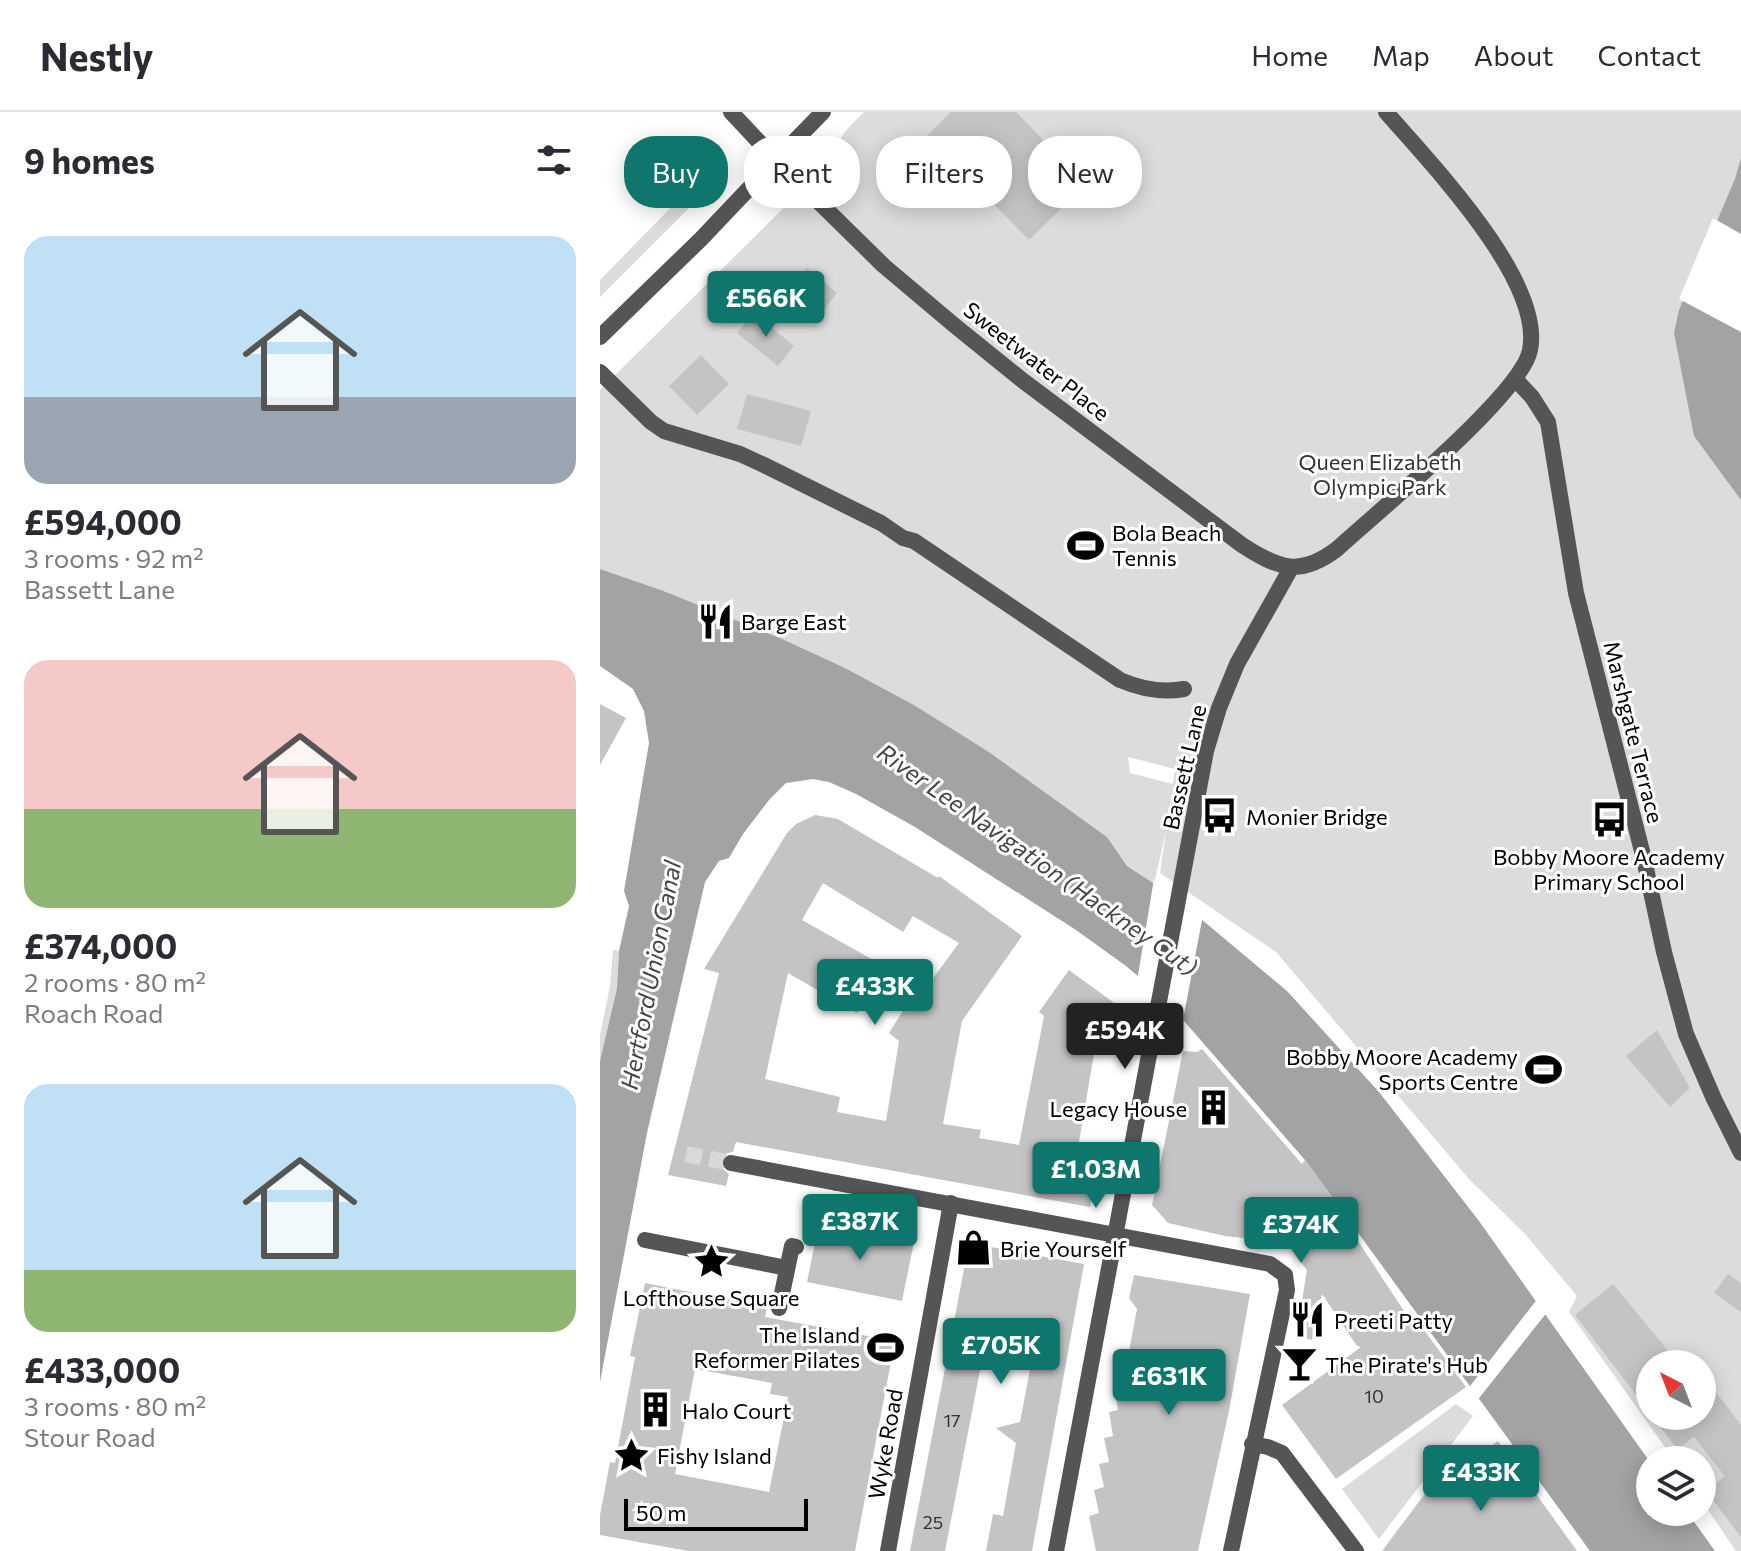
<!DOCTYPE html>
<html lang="en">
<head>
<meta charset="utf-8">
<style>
  body { margin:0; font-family:Commissioner,sans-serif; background:#f7f7f7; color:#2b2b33; height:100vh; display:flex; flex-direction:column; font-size:30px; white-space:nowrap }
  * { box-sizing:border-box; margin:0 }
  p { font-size:26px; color:#7c7c81 }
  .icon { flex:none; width:44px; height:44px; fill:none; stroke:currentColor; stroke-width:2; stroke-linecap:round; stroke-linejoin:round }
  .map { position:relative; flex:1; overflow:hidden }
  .sheet { display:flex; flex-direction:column; background:#fff; width:600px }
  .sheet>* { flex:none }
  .hud { position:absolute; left:24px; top:24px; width:760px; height:72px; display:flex; gap:16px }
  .needle { width:52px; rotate:318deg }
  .buttons { position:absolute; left:1036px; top:1238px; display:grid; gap:16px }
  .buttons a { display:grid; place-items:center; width:80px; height:80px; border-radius:50%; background:#fff; box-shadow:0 4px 20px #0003; font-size:40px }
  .scale { position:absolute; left:24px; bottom:20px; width:184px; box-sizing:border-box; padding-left:8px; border:4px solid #000; border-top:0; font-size:22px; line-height:28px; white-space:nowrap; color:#000; -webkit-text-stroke:6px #fff; paint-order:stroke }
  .price { position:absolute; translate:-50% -68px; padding:0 18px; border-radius:8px; background:#0f766e; color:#fff; font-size:26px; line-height:52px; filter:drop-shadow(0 2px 4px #0008) }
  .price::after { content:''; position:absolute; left:50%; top:48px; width:24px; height:18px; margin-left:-12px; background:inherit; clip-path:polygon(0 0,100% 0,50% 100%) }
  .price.active { background:#222; color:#fff }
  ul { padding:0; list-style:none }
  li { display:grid; align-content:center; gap:16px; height:424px; padding:0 24px }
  li span { display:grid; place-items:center; height:248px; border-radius:24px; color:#555 }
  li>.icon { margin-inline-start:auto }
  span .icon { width:144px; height:144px; fill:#fffc; stroke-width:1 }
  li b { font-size:34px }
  h2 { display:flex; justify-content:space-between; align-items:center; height:96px; padding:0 24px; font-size:34px }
  .chip { padding:0 28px; border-radius:32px; background:#fff; box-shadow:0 4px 20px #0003; font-size:28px; line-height:72px }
  .chip.active { background:#0f766e; color:#fff }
  header { display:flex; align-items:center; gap:48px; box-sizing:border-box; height:112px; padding:0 40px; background:#fff; border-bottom:2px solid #e1e1e2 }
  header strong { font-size:38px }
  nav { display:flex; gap:44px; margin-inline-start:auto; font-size:28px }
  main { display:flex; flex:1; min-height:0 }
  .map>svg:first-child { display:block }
  .green { fill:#dcdcdc; fill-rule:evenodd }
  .water { fill:#a3a3a3 }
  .pier { fill:#fff }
  .building { fill:#c4c4c4; fill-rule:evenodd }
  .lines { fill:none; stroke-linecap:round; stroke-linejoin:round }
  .pedestrian-tunnel { stroke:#d9d9d9; stroke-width:16; stroke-dasharray:16 8; stroke-linecap:butt }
  .pedestrian { stroke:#555; stroke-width:16 }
  .minor { stroke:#555; stroke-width:16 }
  .tertiary { stroke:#555; stroke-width:16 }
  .labels { text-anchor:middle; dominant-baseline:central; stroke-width:6; stroke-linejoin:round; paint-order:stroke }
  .number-label { font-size:18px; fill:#313131 }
  .street-label { font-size:22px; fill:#000; stroke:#fff }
  .park-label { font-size:22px; fill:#333; stroke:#fff }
  .poi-label { font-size:22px; fill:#000; stroke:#fff; text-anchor:start }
  .water-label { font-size:24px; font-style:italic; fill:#444; stroke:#fff }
</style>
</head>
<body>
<header>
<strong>Nestly</strong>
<nav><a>Home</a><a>Map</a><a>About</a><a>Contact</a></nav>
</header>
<main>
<section class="sheet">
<h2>9 homes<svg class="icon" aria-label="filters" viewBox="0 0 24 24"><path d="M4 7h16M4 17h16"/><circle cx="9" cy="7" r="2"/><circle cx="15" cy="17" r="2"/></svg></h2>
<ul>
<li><span style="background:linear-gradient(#bfe0f5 65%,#9aa5b1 0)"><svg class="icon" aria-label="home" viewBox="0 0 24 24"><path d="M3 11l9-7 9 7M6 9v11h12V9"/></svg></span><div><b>£594,000</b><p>3 rooms · 92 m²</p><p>Bassett Lane</p></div></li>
<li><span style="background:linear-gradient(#f6c9c9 60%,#8fb573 0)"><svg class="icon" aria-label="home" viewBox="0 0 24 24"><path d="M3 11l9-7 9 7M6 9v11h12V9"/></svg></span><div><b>£374,000</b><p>2 rooms · 80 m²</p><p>Roach Road</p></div></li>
<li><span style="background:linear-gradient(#bfe0f5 75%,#8fb573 0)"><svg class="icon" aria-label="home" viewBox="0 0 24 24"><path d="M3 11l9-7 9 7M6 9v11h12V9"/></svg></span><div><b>£433,000</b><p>3 rooms · 80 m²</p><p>Stour Road</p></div></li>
</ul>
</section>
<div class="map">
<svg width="1141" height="1439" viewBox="0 0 1141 1439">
  <rect width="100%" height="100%" fill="#fff"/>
  <g class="green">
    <path d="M264,0H1141V1439H1136L1102,1389V1348H1074L969,1200L977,1184L925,1122L869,1067L676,840L560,761L566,719L554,772L527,754L507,725L389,640L314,593L245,556L61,478L0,457V278L237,43C236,24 252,13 264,0ZM528,645L575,657L573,672L530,661ZM1050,1252H1102V1304H1050Z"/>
    <path d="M100,35L116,46C117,60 110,72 102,83L0,185V168L87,79L70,61C73,47 87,38 100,35Z"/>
    <path d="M13,838L19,839L17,876L0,949V923L10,874Z"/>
    <path d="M856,1292L873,1304L779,1427L742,1377Z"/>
  </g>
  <g class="water">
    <path d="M1141,46V388L1094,324L1074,221L1079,198L1135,67Z"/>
    <path d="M0,457L61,478L182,527L245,556L314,593L389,640L507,725L527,754L576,786L687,879L779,980L879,1109L1050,1350V1400H1087L1115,1439H990L705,1048L564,886L526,854L476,818L315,715L256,682L229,670L213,667L186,671L169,688L143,722L129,746L119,749L105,770L47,1021L0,1270V949L17,876L19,839L29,794L24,779L49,631L44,599L33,577L0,554Z"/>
  </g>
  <g class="pier">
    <path d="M1113,106L1141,122V220L1079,187Z"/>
    <path d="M554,767L603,803L582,913L561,889L537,869Z"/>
    <path d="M938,1186L948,1199L876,1290L867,1278Z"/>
  </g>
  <g class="building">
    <path d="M351,0H416L486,72L429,128L327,24Z"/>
    <path d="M207,156L237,181L221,201L190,177Z"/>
    <path d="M154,201L194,234L178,254L137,221Z"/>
    <path d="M101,243L129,272L97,303L69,274Z"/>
    <path d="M147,282L211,299L201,334L137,317Z"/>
    <path d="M0,592L26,606L0,653Z"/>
    <path d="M215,703L238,707L338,766L339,764L422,824L362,909L343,1012L381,1018L379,1026L419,1033L444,904L439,900L469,858L517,893L510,938L495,936L472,1071L500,1046L490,1095L136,1030L133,1040L127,1041L120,1048L121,1055L129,1062L126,1074L68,1063L119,861L104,857L187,721L196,712ZM223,771L303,820L313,804L359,831L314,892L309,889L289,921L299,929L286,1009L237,1000L240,985L165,967L188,861L257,901L284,854L202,808Z"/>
    <path d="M1057,918L1090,976L1070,995L1026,944Z"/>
    <path d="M602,937L702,1052L705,1048L758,1120L754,1123L806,1202L810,1199L866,1275L736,1367L682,1293L761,1235L757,1234L722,1182L714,1228L696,1225L707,1158L685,1130L625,1124L568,1111L552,1093L583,939L597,940Z"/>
    <path d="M219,1111L314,1130L302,1189L207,1170Z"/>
    <path d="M369,1131L484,1152L432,1439H386L393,1402L403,1404L416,1331L396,1316L420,1310L431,1252L383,1243L345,1439H310Z"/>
    <path d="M1128,1162L1141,1171V1200L1114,1181Z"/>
    <path d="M534,1163L650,1182L629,1299L598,1439H496L489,1404L499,1401L494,1378L504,1375L499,1352L509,1350L504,1326L513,1324L509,1300L518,1298L514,1274L523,1272L537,1197L529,1186Z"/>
    <path d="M45,1171L167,1195L165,1205L295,1229L255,1439H88L0,1423V1403L10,1350L15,1351L35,1245L30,1244ZM95,1257L172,1271L170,1282L188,1285L169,1380L75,1362Z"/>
    <path d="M1013,1172L1079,1252H1050V1301L975,1203Z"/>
    <path d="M1102,1262L1141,1313V1425L1106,1379L1125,1364L1094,1325L1077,1337L1052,1304H1102Z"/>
    <path d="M898,1329L977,1439H782L827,1379Z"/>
  </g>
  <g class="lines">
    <path class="pedestrian-tunnel" d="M86,1042L131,1051"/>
    <g class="pedestrian">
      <path d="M131,1051L237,1071"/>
      <path d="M45,1128L187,1156"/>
      <path d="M179,1196L192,1134L196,1135"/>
    </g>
    <g class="minor">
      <path d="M131,0L176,48L223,0"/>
      <path d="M0,260L51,310L64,319L140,342L164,353L281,411L303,426L314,429L520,568C541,577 561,581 584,577"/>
      <path d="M916,268L932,285L948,310L976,481L1044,747L1064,840L1086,922L1114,987L1141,1041"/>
      <path d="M237,1071L670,1152L685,1163L687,1178L631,1439"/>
      <path d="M652,1332L668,1335L682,1341L756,1439"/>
      <path d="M288,1439L351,1091"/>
      <path d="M456,1439L606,639L619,596L637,552L691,456"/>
    </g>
    <path class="tertiary" d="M0,225L101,127L176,48L284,154L354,213L422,268L642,433C679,457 700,465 737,437C776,401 922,282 930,238C944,168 830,51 786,0"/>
  </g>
  <defs>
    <symbol id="stadium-bare" viewBox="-9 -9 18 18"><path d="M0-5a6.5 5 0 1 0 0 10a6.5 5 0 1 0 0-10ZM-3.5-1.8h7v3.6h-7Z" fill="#000" stroke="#fff" stroke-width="2.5" paint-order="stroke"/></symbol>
    <symbol id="restaurant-bare" viewBox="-9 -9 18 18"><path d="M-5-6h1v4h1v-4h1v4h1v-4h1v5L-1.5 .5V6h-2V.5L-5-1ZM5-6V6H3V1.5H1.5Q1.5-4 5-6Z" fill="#000" stroke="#fff" stroke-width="2.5" paint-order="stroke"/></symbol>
    <symbol id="bus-bare" viewBox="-9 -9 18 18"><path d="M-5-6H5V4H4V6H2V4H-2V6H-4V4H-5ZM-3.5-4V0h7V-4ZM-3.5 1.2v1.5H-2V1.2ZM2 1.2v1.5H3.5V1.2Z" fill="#000" stroke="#fff" stroke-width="2.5" paint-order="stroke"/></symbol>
    <symbol id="building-bare" viewBox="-9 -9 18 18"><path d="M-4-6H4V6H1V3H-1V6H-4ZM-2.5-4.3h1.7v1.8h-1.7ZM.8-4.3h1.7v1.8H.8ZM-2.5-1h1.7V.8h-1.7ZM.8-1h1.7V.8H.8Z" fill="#000" stroke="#fff" stroke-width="2.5" paint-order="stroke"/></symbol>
    <symbol id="shop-bare" viewBox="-9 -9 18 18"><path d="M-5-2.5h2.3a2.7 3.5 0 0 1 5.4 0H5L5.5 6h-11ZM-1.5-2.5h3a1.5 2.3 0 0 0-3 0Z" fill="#000" stroke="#fff" stroke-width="2.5" paint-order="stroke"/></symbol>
    <symbol id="sight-bare" viewBox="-9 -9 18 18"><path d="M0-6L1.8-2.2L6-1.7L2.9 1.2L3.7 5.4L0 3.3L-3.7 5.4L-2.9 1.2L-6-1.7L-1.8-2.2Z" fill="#000" stroke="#fff" stroke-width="2.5" paint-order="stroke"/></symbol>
    <symbol id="bar-bare" viewBox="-9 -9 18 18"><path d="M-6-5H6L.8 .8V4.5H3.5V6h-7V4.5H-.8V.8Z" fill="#000" stroke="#fff" stroke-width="2.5" paint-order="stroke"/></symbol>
  </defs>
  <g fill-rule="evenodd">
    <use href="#stadium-bare" x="460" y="408" width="51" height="51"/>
    <use href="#restaurant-bare" x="90" y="484" width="51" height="51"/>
    <use href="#bus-bare" x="594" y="678" width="51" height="51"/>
    <use href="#bus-bare" x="984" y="682" width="51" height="51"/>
    <use href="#stadium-bare" x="918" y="932" width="51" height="51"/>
    <use href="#building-bare" x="588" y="970" width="51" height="51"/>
    <use href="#shop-bare" x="348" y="1110" width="51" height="51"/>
    <use href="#sight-bare" x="86" y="1124" width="51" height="51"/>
    <use href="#restaurant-bare" x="682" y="1182" width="51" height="51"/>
    <use href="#stadium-bare" x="260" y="1210" width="51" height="51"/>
    <use href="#bar-bare" x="674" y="1226" width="51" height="51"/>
    <use href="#building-bare" x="30" y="1272" width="51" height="51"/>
    <use href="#sight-bare" x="6" y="1318" width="51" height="51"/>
  </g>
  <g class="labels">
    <g class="number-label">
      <text x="774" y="1284">10</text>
      <text x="352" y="1308">17</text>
      <text x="333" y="1410">25</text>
    </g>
    <g class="street-label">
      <text transform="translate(437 249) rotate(38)">Sweetwater Place</text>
      <text transform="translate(1034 620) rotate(76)">Marshgate Terrace</text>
      <text transform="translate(584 655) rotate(-77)">Bassett Lane</text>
      <text transform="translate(285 1332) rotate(-80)">Wyke Road</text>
    </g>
    <g class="park-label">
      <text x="780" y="349">Queen Elizabeth<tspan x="780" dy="25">Olympic Park</tspan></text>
    </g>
    <g class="poi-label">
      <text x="512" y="420">Bola Beach<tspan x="512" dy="25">Tennis</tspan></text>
      <text x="141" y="509">Barge East</text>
      <text x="646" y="704">Monier Bridge</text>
      <text x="1009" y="744" text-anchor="middle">Bobby Moore Academy<tspan x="1009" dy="25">Primary School</tspan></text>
      <text x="918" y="944" text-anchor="end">Bobby Moore Academy<tspan x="918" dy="25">Sports Centre</tspan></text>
      <text x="587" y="996" text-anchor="end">Legacy House</text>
      <text x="400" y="1136">Brie Yourself</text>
      <text x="111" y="1185" text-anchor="middle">Lofthouse Square</text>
      <text x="734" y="1208">Preeti Patty</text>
      <text x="260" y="1222" text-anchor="end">The Island<tspan x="260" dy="25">Reformer Pilates</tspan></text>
      <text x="725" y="1252">The Pirate's Hub</text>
      <text x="82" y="1298">Halo Court</text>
      <text x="57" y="1343">Fishy Island</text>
    </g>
    <g class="water-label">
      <text transform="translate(438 747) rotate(35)">River Lee Navigation (Hackney Cut)</text>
      <text transform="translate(50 863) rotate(-79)">Hertford Union Canal</text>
    </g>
  </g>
</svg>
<div class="buttons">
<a><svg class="needle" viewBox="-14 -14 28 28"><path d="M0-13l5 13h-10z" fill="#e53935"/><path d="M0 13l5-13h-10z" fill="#7c7c81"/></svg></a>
<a><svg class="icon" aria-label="layers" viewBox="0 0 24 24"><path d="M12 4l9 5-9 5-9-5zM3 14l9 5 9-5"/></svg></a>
</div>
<div class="scale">50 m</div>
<b class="price" style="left:166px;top:227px">£566K</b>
<b class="price" style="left:275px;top:915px">£433K</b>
<b class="price active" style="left:525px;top:959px">£594K</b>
<b class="price" style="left:496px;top:1098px">£1.03M</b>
<b class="price" style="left:260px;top:1150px">£387K</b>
<b class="price" style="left:701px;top:1153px">£374K</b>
<b class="price" style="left:401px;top:1274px">£705K</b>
<b class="price" style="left:569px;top:1305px">£631K</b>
<b class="price" style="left:881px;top:1401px">£433K</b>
<div class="hud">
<a class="chip active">Buy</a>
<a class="chip">Rent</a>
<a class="chip">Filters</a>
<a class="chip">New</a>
</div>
</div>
</main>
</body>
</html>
